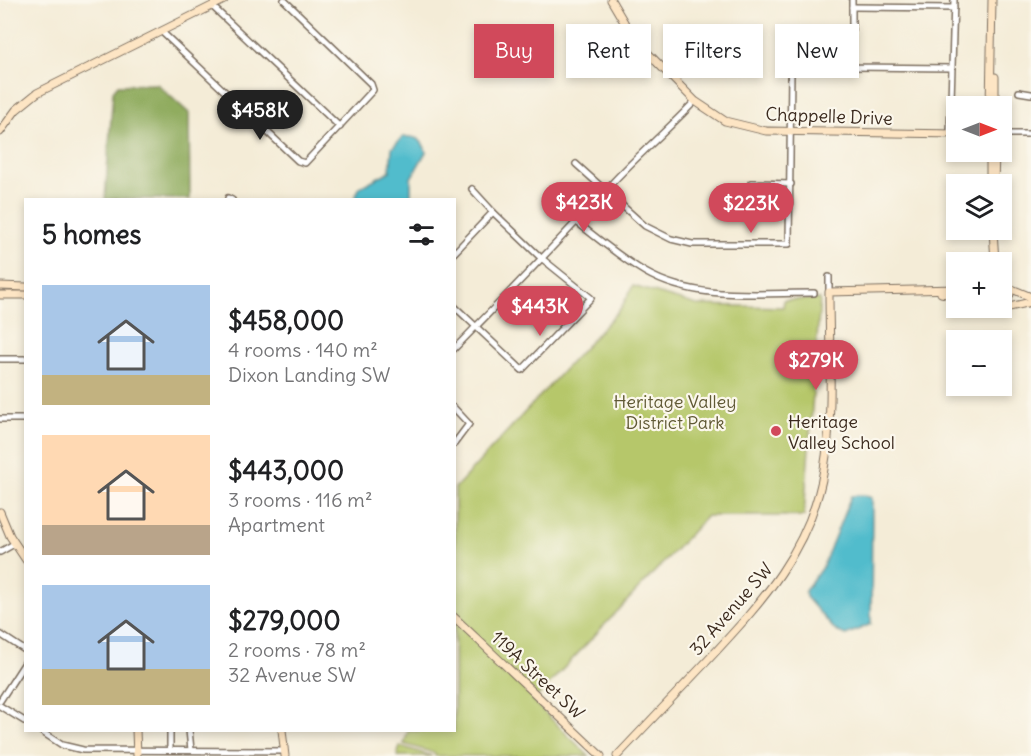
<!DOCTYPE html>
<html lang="en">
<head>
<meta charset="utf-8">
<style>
  body { margin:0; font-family:Delius,sans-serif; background:#f6f6f6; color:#202124; height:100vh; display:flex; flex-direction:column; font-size:22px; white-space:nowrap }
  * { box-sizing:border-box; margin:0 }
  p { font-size:20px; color:#757577 }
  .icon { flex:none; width:33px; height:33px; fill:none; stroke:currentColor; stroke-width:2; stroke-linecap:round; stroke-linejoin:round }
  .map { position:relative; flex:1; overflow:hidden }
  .panel { position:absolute; left:24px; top:198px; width:432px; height:534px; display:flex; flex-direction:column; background:#fff; border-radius:0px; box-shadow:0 3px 9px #0003 }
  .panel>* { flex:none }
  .banner { position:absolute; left:474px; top:24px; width:466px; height:54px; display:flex; gap:12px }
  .needle { width:39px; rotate:90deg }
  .tools { position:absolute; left:946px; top:96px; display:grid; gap:12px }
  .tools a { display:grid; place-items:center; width:66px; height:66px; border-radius:0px; background:#fff; box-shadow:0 3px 9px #0003; font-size:30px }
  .price { position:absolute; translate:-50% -51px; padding:0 14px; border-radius:21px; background:#d1495b; color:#fff; font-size:20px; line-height:39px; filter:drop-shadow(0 2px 3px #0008) }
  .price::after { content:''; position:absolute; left:50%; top:36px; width:18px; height:14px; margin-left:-9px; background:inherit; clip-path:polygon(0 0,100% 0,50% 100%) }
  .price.selected { background:#222; color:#fff }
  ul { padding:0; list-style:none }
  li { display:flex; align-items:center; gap:18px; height:150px; padding:0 18px }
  li span { display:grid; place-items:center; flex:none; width:168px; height:120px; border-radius:0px; color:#555 }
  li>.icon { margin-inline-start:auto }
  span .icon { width:72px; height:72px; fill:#fffc; stroke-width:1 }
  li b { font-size:26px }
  h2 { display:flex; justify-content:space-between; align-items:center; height:72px; padding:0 18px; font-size:26px }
  .tag { padding:0 21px; border-radius:0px; background:#fff; box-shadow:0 3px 9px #0003; font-size:21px; line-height:54px }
  .tag.selected { background:#d1495b; color:#fff }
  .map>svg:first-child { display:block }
  .green { fill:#b6c76a; stroke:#787844; stroke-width:1.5 }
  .forest { fill:#90ac5e; stroke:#666b3e; stroke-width:1.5 }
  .water { fill:#51bccc; stroke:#467375; stroke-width:1.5 }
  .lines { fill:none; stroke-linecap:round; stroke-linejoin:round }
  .street-casing { stroke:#7c6e5f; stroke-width:8 }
  .secondary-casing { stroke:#7c6e5f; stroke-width:9 }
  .street { stroke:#fff; stroke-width:5 }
  .secondary { stroke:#fde5c4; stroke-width:7 }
  .poi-dot { fill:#d1495b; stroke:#fbf7ec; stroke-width:2 }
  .labels { text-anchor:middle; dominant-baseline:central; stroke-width:4.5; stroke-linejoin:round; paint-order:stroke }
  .street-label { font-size:18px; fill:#3b2a1e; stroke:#fbf7ec }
  .park-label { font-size:18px; fill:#605935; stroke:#fbf7ec }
  .poi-label { font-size:18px; fill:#3b2a1e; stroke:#fbf7ec; text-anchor:start }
</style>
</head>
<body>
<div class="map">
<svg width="1031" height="756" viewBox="0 0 1031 756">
  <rect width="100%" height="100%" fill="#fbf7ec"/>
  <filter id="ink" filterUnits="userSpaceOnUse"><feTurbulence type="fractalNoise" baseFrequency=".0167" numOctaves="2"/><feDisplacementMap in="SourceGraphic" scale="12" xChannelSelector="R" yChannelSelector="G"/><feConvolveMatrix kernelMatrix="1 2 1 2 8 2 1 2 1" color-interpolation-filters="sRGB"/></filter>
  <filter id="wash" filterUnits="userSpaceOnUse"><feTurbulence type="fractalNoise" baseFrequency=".008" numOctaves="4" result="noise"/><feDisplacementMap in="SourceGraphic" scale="24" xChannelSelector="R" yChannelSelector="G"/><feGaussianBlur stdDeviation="1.35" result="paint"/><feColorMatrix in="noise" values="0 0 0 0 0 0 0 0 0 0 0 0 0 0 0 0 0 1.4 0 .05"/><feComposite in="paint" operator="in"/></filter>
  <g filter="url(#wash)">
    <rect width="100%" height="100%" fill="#f4ecd7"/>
    <g class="green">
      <path d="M633,286L697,305L783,307L784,300L820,299L804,516H707L533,701L589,756H435L434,753L404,744L408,731L454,730L455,488L621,308Z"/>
      <path d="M400,746L432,756H397Z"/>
    </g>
    <path class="forest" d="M157,84L189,113L190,199H105L113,91L118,85Z"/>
    <g class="water">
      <path d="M403,137C415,136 423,139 426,152L411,178V199H354L360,187L390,171L392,148Z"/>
      <path d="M863,495L872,498L871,624L846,635L836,631L806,597L805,591L823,566L851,496Z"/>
    </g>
  </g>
  <g filter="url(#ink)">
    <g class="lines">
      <defs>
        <g id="street">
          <path d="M852,0V67L951,68"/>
          <path d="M213,7L340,127"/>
          <path d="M852,7L954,8"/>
          <path d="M162,32L298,161L305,163L373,90L371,84L284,0"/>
          <path d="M1019,92L1031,94"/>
          <path d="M950,134L954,0"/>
          <path d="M1002,134H1031"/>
          <path d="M576,164L645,226L671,239L692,244H789L791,71L797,67H852"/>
          <path d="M751,183L791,184"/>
          <path d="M472,189L493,212"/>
          <path d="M228,198L232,200"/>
          <path d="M578,223C599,240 621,258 645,272C695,301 758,293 814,293"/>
          <path d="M454,253L493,212L540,257L591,298L522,370L454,306"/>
          <path d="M829,292V277"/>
          <path d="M454,349C505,297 555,245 604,192C632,160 666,132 695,101"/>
          <path d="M0,359H26"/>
          <path d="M454,408L469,424L454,444"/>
          <path d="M0,419H26"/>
          <path d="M0,552L14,544"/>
          <path d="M0,634L26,651"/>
          <path d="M0,701L26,661"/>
          <path d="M0,706L26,722"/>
          <path d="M39,730L62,745L83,750L284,751"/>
          <path d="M189,730L191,750"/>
          <path d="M170,750V730"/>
        </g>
        <g id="secondary">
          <path d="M611,0L634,39L695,101L725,121L766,131L957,134"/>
          <path d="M995,77V106"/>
          <path d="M990,106L992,0"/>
          <path d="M0,132L16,110L37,93L224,0"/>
          <path d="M990,152V184"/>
          <path d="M994,184L995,152"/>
          <path d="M993,230L995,262"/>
          <path d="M0,286L26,287"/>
          <path d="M1007,287L1031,297"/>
          <path d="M941,293L957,296"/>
          <path d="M0,295H26"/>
          <path d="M981,308L993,313L1005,308L1010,294L1002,282"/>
          <path d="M1005,308L1031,302"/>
          <path d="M0,512L10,536L26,560"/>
          <path d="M454,617L601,756"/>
          <path d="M136,730L137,756"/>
          <path d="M282,730L285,756"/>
          <path d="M617,756C647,724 678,692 708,660C761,603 811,549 824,469C834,412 829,350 829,292L957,289"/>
        </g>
      </defs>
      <use href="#street" class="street-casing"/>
      <use href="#secondary" class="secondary-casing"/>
      <use href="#street" class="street"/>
      <use href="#secondary" class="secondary"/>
    </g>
  </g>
  <circle class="poi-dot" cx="776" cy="431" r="6"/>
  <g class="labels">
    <g class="street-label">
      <text transform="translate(829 116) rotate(2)">Chappelle Drive</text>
      <text transform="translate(731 609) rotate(-49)">32 Avenue SW</text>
      <text transform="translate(538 675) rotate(43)">119A Street SW</text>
    </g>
    <g class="park-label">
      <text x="675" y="401">Heritage Valley<tspan x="675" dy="21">District Park</tspan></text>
    </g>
    <g class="poi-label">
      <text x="788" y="421">Heritage<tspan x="788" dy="21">Valley School</tspan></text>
    </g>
  </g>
</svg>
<div class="tools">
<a><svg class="needle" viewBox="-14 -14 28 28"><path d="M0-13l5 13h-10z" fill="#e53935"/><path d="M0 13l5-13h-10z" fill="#757577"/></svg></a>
<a><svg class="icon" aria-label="layers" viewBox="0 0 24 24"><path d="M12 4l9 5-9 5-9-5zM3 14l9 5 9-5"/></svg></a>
<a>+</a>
<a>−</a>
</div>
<b class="price selected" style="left:260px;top:141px">$458K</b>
<b class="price" style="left:584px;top:233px">$423K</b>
<b class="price" style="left:751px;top:234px">$223K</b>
<b class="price" style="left:540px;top:337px">$443K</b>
<b class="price" style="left:816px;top:391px">$279K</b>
<div class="banner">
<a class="tag selected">Buy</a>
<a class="tag">Rent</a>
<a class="tag">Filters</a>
<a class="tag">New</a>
</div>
<section class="panel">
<h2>5 homes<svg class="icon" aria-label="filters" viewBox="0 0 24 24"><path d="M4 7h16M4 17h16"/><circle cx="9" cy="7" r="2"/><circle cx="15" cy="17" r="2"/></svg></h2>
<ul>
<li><span style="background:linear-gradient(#a9c7e8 75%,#c2b280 0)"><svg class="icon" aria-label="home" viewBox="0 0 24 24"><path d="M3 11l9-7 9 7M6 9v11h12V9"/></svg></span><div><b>$458,000</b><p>4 rooms · 140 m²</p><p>Dixon Landing SW</p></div></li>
<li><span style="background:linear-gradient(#ffd9b3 75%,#b9a48a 0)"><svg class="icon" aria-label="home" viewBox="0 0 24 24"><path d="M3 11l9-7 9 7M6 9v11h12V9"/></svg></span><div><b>$443,000</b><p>3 rooms · 116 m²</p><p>Apartment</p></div></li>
<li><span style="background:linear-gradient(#a9c7e8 70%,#c2b280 0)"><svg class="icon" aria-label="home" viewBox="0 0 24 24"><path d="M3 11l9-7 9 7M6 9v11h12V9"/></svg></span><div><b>$279,000</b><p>2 rooms · 78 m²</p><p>32 Avenue SW</p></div></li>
</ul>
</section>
</div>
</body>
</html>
